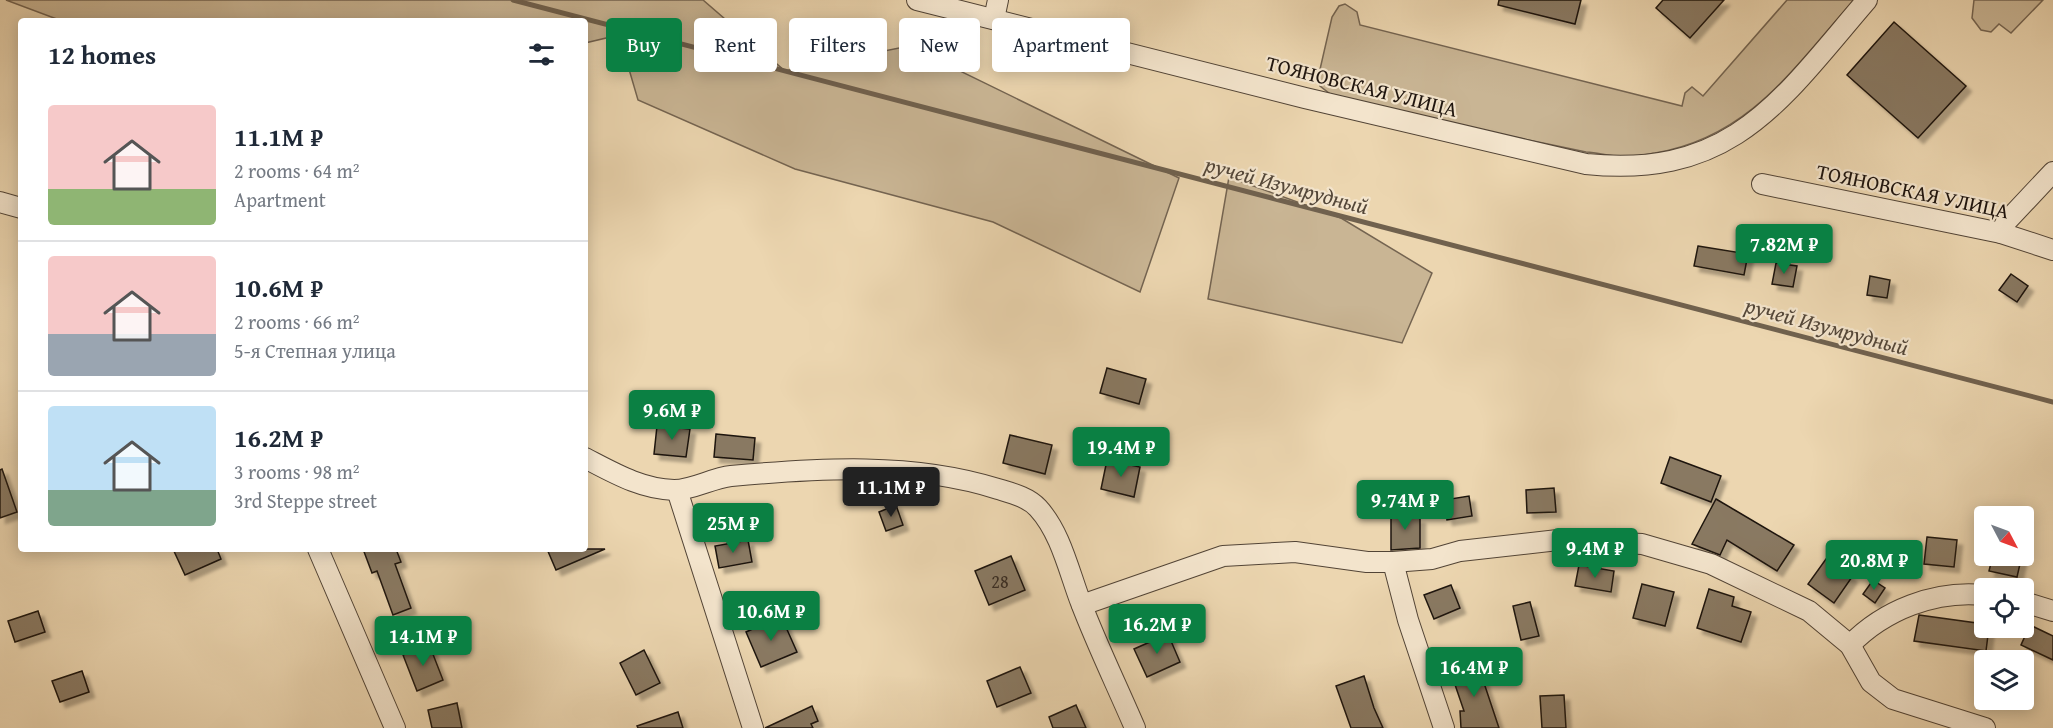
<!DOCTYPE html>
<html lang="en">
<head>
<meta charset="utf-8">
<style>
  body { margin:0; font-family:"Gentium Book Plus",serif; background:#f2f2f3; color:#1f2937; height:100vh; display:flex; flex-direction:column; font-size:22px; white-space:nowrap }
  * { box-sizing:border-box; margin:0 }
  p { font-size:20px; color:#747a83 }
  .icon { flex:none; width:33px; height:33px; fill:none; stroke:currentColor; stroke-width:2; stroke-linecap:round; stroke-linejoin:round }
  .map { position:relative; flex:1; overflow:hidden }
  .drawer { position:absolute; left:18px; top:18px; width:570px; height:534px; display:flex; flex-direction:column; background:#fff; border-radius:6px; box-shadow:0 3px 15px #0003 }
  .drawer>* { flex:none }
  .hud { position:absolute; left:606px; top:18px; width:570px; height:54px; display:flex; gap:12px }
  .needle { width:39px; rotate:131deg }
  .controls { position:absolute; left:1974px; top:506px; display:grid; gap:12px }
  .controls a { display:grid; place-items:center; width:60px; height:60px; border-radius:6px; background:#fff; box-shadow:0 3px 15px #0003; font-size:30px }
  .price { position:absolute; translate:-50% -51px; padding:0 14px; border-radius:6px; background:#0b8043; color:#fff; font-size:20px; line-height:39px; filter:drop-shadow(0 2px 3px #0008) }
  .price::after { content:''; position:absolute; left:50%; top:36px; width:18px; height:14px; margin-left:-9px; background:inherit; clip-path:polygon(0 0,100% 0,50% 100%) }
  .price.current { background:#222; color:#fff }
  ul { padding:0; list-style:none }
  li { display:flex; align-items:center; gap:18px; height:150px; padding:0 30px }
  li+li { border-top:2px solid #e0e1e3 }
  li span { display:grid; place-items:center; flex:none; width:168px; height:120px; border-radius:6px; color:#555 }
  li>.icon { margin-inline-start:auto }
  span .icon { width:72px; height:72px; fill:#fffc; stroke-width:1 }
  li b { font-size:26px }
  h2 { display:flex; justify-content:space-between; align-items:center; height:72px; padding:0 30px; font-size:26px }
  .pill { padding:0 21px; border-radius:6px; background:#fff; box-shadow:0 3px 15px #0003; font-size:21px; line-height:54px }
  .pill.current { background:#0b8043; color:#fff }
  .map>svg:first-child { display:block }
  .green { fill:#c9b594; stroke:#746451; stroke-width:1.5 }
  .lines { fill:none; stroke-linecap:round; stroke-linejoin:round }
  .stream { stroke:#70614e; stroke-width:5 }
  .building { fill:#897962; stroke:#1e140e; stroke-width:1.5; filter:url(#shadow) }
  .minor-casing { stroke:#524436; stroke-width:22 }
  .minor { stroke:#f3e4cc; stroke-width:20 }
  .labels { text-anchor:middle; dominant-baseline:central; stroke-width:4.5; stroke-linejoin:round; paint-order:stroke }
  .number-label { font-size:18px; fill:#392d23 }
  .street-label { font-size:21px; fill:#1e140e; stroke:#f3e4cc }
  .water-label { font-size:22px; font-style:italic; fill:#544739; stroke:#f3e4cc }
</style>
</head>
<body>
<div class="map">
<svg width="2053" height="728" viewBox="0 0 2053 728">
  <defs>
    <filter id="shadow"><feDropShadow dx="5.5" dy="5.5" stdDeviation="1.5" flood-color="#0004"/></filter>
  </defs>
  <rect width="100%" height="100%" fill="#ecd6b0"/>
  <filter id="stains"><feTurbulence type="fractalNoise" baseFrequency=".00333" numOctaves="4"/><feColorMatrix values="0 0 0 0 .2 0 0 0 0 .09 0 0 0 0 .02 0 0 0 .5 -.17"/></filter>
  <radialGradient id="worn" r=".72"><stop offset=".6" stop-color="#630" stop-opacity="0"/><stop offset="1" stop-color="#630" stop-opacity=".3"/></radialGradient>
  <g class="green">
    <path d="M6,0H703L785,71L909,46L1179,178L1140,292L993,222L795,169L638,100L619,35L585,43V21H62Z"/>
    <path d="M1787,0H1854C1794,67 1750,137 1655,153C1646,154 1636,157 1627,157C1614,157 1600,153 1586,152L1338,100L1320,86L1318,78L1332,17L1339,6L1345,4L1357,12L1360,25L1682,106L1685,93L1692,87L1703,96Z"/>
    <path d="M1974,0H2043L2011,33L1999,24L1991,32L1981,30L1972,18Z"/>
    <path d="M1229,177L1341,218L1432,273L1402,343L1208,299Z"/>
  </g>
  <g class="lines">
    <path class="stream" d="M513,0L2053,402"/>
  </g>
  <g class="building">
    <path d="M1499,0H1581L1575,24L1498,5Z"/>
    <path d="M1663,0H1724L1690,38L1656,8Z"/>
    <path d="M1894,22L1966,86L1918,138L1847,75Z"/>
    <path d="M1698,246L1748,254L1744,275L1694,266Z"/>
    <path d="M1776,263L1797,266L1793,287L1772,284Z"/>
    <path d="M2011,274L2028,286L2017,302L1999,290Z"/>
    <path d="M1870,276L1890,280L1887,298L1867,295Z"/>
    <path d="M1107,368L1146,379L1139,404L1100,393Z"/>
    <path d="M657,426L690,429L686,457L654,454Z"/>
    <path d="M716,434L755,438L753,460L714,457Z"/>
    <path d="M1010,435L1052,445L1045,474L1003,463Z"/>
    <path d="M1670,457L1721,476L1711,502L1661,483Z"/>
    <path d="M1107,460L1140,467L1134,497L1101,489Z"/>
    <path d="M2,469L17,512L0,518V470Z"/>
    <path d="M1554,488L1556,512L1527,513L1526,490Z"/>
    <path d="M1469,496L1472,516L1447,520L1444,500Z"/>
    <path d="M1716,499L1794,545L1777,571L1727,540L1720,555L1692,544Z"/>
    <path d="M896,505L903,525L886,531L879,512Z"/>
    <path d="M1391,510H1406V518H1420V548L1391,550Z"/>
    <path d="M1927,537L1957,540L1954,567L1924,564Z"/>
    <path d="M748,540L752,562L719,568L715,546Z"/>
    <path d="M173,549H217L221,559L185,575Z"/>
    <path d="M363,549H396L401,562L395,564L411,608L393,615L377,571L372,573Z"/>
    <path d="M547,549H605L556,570Z"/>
    <path d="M1993,555H2022L2017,577L1989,571Z"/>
    <path d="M1011,556L1025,590L989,605L975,571Z"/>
    <path d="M1826,559L1852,577L1834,603L1808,584Z"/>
    <path d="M1579,565L1614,571L1611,592L1575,586Z"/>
    <path d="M1873,580L1885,588L1875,603L1863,594Z"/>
    <path d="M1642,584L1674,592L1665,626L1633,618Z"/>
    <path d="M1451,585L1460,608L1434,619L1424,595Z"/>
    <path d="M1709,589L1734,597L1732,606L1751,612L1741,642L1697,628Z"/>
    <path d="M1530,602L1539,636L1521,640L1513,606Z"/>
    <path d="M38,611L45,632L15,642L8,621Z"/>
    <path d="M1919,615L1984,624V627H1989L1986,651L1914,641Z"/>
    <path d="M781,616L797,652L761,667L746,632Z"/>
    <path d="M2030,625L2053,636V660L2021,645Z"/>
    <path d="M1168,634L1180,662L1147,677L1134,649Z"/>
    <path d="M429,644L443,680L417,691L403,655Z"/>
    <path d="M644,650L660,683L636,695L620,663Z"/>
    <path d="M1477,662L1499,728H1461L1460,711H1464L1450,670Z"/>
    <path d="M1020,667L1031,693L997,707L987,681Z"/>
    <path d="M82,671L89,692L60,702L52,681Z"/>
    <path d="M1364,676L1374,708L1383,728H1351L1336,686Z"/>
    <path d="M1564,695L1566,728H1542L1540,696Z"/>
    <path d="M457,703L462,728H432L428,710Z"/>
    <path d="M1076,705L1086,728H1053L1049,717Z"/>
    <path d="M812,706L818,721L811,724L813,728H765Z"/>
    <path d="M678,712L683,728H638L637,726Z"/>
  </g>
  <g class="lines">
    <defs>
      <g id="minor">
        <path d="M917,0L1305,98L1586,164C1733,179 1781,100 1867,0"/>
        <path d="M994,19L998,0"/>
        <path d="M1762,184L2001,233L2053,250"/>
        <path d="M0,202L21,208"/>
        <path d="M2001,233L2006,222L2053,172"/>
        <path d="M585,458C614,473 641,489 674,490C693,490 712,478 731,476C819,468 913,462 998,489C1011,493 1028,497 1038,508C1061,533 1069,572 1081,603C1097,645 1117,686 1135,728"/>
        <path d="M677,490L753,728"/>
        <path d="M318,549L395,728"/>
        <path d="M1393,562L1408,620L1444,728"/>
        <path d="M2024,602L2053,611"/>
        <path d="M1082,605L1223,556L1295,552L1367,562H1393L1432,559L1460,551L1558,540L1642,544L1711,564L1809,611L1850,645L1871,682L1893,699L1985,728"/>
        <path d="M1850,645C1884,610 1935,590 1984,595"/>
      </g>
    </defs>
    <use href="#minor" class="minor-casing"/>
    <use href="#minor" class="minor"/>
  </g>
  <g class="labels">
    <g class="number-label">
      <text x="1000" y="581">28</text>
    </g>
    <g class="street-label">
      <text transform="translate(1362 86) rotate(14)">ТОЯНОВСКАЯ УЛИЦА</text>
      <text transform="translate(1913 191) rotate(12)">ТОЯНОВСКАЯ УЛИЦА</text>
    </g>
    <g class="water-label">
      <text transform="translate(1287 185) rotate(15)">ручей Изумрудный</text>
      <text transform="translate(1827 326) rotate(15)">ручей Изумрудный</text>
    </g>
  </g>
  <rect width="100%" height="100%" filter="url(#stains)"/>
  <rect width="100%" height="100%" fill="url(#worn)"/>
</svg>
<div class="controls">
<a><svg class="needle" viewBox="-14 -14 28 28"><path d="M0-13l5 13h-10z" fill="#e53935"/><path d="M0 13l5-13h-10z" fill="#747a83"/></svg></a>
<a><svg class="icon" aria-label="locate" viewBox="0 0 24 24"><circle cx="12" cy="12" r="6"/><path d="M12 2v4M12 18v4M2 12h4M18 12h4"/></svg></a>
<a><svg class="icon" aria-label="layers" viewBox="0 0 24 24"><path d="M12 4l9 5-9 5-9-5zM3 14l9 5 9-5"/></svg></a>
</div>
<b class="price" style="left:1784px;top:275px">7.82M ₽</b>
<b class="price" style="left:672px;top:441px">9.6M ₽</b>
<b class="price" style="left:1121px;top:478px">19.4M ₽</b>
<b class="price current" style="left:891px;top:518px">11.1M ₽</b>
<b class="price" style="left:1405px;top:531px">9.74M ₽</b>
<b class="price" style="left:733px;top:554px">25M ₽</b>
<b class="price" style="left:1595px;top:579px">9.4M ₽</b>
<b class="price" style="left:1874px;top:591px">20.8M ₽</b>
<b class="price" style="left:771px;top:642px">10.6M ₽</b>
<b class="price" style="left:1157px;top:655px">16.2M ₽</b>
<b class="price" style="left:423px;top:667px">14.1M ₽</b>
<b class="price" style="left:1474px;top:698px">16.4M ₽</b>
<div class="hud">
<a class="pill current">Buy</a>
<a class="pill">Rent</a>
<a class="pill">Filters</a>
<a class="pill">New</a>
<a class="pill">Apartment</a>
</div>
<section class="drawer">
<h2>12 homes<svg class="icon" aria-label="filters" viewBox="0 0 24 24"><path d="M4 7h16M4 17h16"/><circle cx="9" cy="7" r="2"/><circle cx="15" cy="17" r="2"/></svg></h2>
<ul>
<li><span style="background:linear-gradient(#f6c9c9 70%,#8fb573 0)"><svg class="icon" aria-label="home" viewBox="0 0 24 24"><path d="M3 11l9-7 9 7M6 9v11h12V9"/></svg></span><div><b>11.1M ₽</b><p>2 rooms · 64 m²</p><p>Apartment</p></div></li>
<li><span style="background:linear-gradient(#f6c9c9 65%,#9aa5b1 0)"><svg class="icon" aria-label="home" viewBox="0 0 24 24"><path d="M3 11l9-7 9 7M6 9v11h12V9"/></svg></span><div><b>10.6M ₽</b><p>2 rooms · 66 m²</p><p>5-я Степная улица</p></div></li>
<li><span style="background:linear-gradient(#bfe0f5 70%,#7fa58c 0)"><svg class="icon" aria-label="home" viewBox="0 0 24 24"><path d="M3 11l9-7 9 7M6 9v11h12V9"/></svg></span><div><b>16.2M ₽</b><p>3 rooms · 98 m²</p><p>3rd Steppe street</p></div></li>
</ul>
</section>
</div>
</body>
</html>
